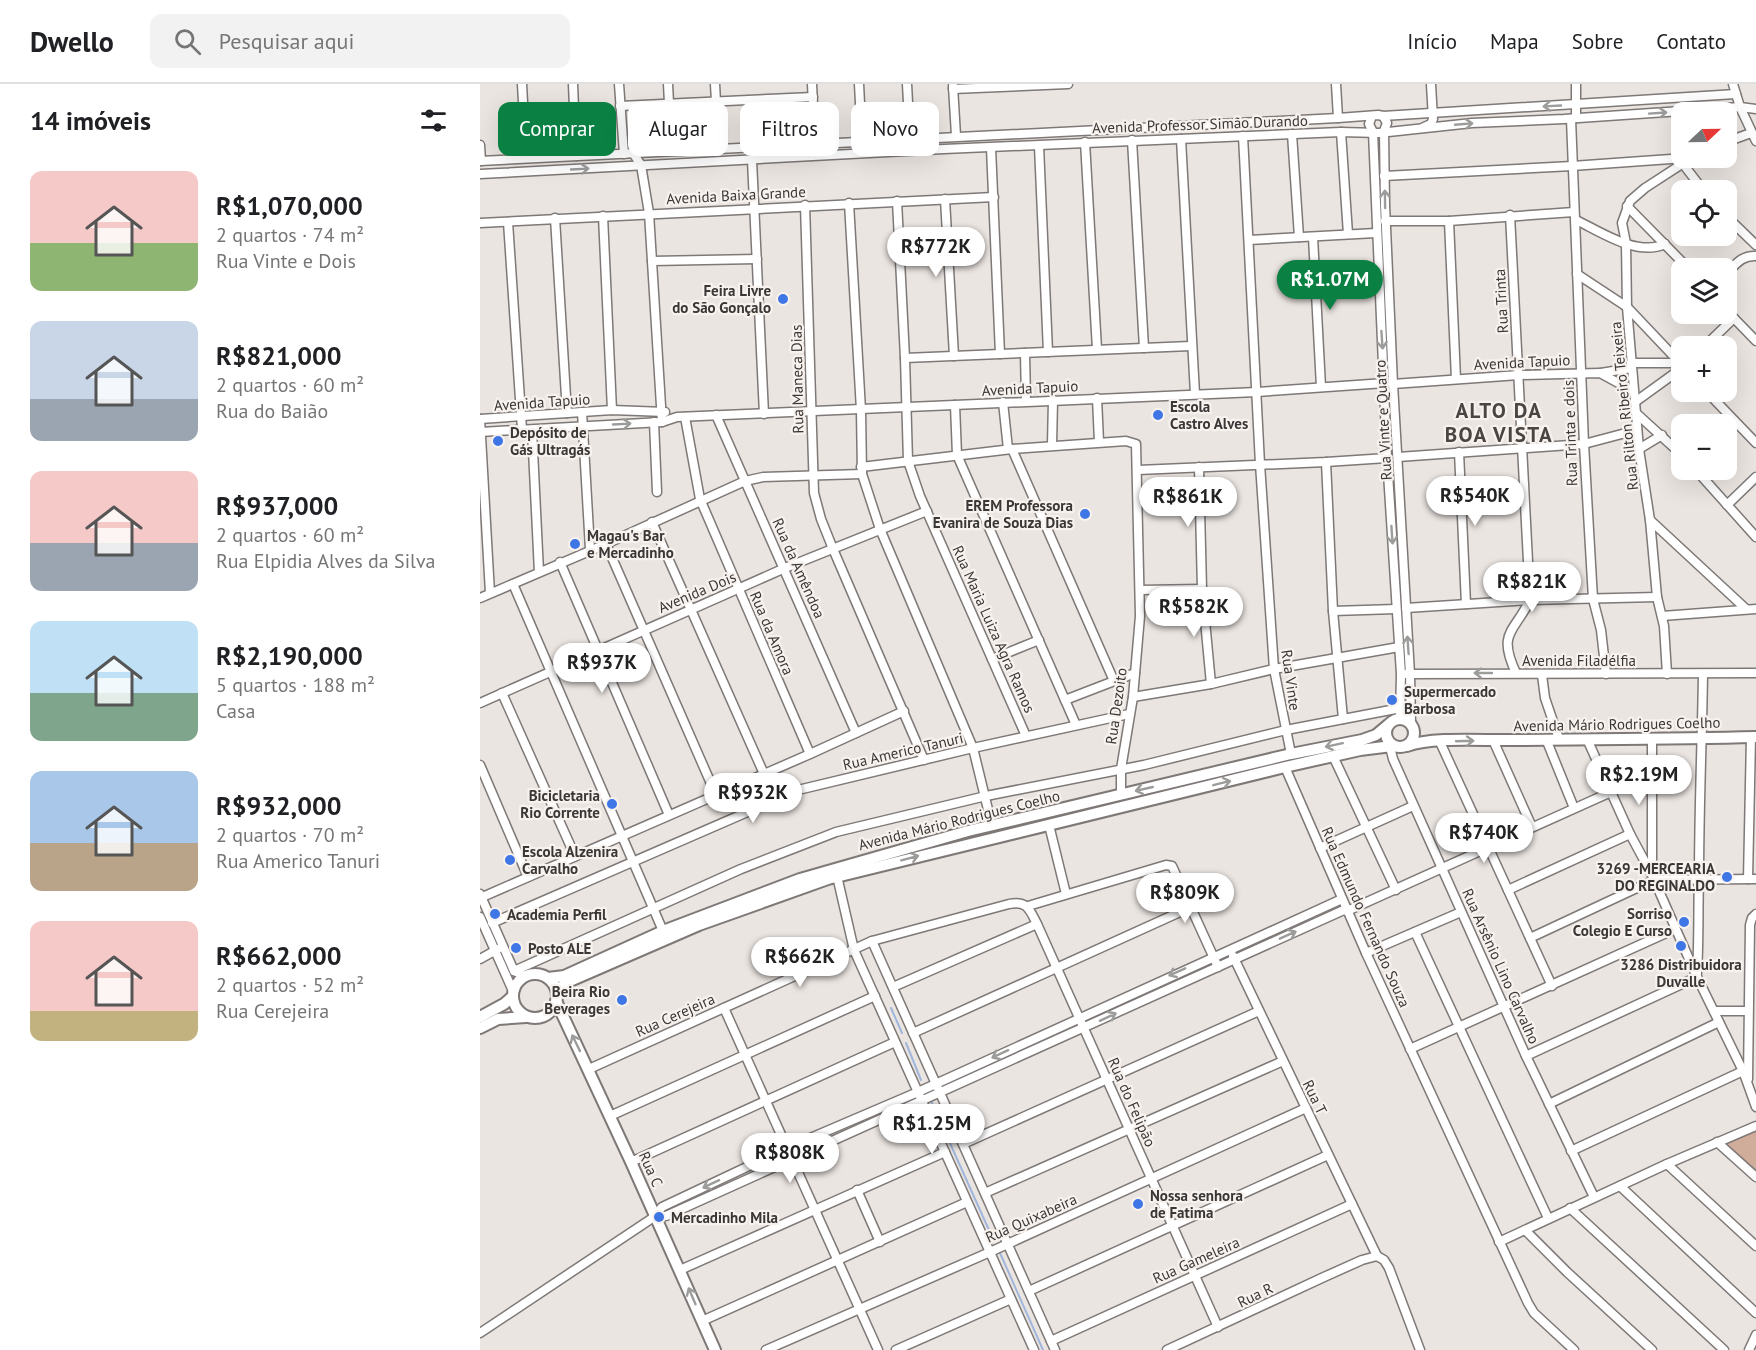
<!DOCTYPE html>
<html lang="pt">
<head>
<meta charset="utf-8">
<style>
  body { margin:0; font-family:"PT Sans",sans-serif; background:#f2f2f2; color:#202124; height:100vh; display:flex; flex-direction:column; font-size:22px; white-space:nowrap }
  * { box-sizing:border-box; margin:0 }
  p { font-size:20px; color:#757577 }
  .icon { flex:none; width:33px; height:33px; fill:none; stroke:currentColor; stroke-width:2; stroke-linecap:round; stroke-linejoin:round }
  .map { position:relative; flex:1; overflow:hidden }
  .panel { display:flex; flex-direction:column; background:#fff; width:480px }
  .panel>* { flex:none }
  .guide { position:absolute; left:18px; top:18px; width:570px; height:54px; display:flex; gap:12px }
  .needle { width:39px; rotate:68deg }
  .tools { position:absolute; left:1191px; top:18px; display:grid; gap:12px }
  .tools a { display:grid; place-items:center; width:66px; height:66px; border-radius:12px; background:#fff; box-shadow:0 6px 24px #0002; font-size:30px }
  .price { position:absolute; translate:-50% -51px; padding:0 14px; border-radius:21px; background:#fff; color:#222; font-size:20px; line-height:39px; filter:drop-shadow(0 2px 3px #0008) }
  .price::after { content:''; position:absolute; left:50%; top:36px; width:18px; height:14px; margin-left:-9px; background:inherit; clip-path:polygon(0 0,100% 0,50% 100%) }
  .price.on { background:#0b8043; color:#fff }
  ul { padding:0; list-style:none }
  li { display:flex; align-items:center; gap:18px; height:150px; padding:0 30px }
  li span { display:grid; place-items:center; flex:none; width:168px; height:120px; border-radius:12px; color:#555 }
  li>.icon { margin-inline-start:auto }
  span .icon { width:72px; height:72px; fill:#fffc; stroke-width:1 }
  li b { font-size:26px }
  h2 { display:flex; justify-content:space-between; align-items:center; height:72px; padding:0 30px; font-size:26px }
  .tag { padding:0 21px; border-radius:12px; background:#fff; box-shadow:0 6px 24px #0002; font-size:21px; line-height:54px }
  .tag.on { background:#0b8043; color:#fff }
  header { display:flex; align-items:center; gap:36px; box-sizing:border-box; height:84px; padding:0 30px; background:#fff; border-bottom:2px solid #e0e0e0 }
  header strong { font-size:28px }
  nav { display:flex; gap:33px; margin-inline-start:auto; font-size:21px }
  .search { width:420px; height:54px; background:#f2f2f2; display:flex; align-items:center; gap:15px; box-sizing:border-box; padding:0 21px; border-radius:12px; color:#757577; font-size:22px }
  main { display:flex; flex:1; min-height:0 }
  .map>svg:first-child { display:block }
  .green { fill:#d0ac9a }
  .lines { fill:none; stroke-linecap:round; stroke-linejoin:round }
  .stream { stroke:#a0b6dc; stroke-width:2 }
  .minor-casing { stroke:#7e7876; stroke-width:11 }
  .major-casing { stroke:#7e7876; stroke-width:14 }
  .minor { stroke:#fff; stroke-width:8 }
  .major { stroke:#fff; stroke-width:10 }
  .oneway { stroke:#9c9c9b }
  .poi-dot { fill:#3e76e6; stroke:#f8f2ef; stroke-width:2 }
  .labels { text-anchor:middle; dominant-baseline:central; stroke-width:4.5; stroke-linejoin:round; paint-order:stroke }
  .street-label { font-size:15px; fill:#3a3837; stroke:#f8f2ef }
  .poi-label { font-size:15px; font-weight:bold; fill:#3a3837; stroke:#f8f2ef; text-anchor:start }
  .district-label { font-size:21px; font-weight:bold; letter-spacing:1.5px; fill:#4a4542; stroke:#f8f2ef }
</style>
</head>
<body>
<header>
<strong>Dwello</strong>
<div class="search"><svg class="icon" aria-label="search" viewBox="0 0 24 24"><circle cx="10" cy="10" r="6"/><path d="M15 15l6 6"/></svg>Pesquisar aqui</div>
<nav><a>Início</a><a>Mapa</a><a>Sobre</a><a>Contato</a></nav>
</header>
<main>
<section class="panel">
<h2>14 imóveis<svg class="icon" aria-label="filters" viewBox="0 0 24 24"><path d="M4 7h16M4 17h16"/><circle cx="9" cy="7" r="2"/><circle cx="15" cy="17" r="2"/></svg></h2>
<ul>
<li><span style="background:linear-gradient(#f6c9c9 60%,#8fb573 0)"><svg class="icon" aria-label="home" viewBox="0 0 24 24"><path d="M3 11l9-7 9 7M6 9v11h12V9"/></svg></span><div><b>R$1,070,000</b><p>2 quartos · 74 m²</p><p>Rua Vinte e Dois</p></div></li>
<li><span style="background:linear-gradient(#c9d6e8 65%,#9aa5b1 0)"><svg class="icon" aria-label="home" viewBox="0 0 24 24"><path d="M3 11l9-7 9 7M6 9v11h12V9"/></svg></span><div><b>R$821,000</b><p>2 quartos · 60 m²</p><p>Rua do Baião</p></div></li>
<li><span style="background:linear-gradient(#f6c9c9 60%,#9aa5b1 0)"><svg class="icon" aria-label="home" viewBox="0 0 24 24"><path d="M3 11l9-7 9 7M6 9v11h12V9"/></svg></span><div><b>R$937,000</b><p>2 quartos · 60 m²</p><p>Rua Elpidia Alves da Silva</p></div></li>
<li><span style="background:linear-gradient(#bfe0f5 60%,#7fa58c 0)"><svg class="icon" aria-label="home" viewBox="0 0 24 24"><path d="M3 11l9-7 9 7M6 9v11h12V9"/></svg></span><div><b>R$2,190,000</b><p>5 quartos · 188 m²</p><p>Casa</p></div></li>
<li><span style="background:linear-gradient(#a9c7e8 60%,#b9a48a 0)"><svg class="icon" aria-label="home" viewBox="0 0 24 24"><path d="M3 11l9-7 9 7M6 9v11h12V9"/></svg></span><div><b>R$932,000</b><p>2 quartos · 70 m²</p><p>Rua Americo Tanuri</p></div></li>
<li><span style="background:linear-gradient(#f6c9c9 75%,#c2b280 0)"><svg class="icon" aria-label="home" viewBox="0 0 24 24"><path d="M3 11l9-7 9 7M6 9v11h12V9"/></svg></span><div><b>R$662,000</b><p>2 quartos · 52 m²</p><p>Rua Cerejeira</p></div></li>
</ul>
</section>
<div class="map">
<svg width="1276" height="1266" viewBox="0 0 1276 1266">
  <rect width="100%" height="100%" fill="#ebe5e1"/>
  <path class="green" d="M1276,1046V1089L1246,1062L1247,1059Z"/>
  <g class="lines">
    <g class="stream">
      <path d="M411,924L422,949"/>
      <path d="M426,959L441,996"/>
      <path d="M451,1017L513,1155"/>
      <path d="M520,1169L563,1266"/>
    </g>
    <defs>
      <g id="minor">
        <path d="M42,0L46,74"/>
        <path d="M93,0L96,72"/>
        <path d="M139,0L144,70"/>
        <path d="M188,0L189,19"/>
        <path d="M235,0L236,18"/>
        <path d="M332,0L335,61"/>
        <path d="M379,0L382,58"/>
        <path d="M427,0L430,56"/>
        <path d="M856,0L858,34"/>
        <path d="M1253,0L1260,23L1276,57"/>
        <path d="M473,2L476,52"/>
        <path d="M473,5L588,0"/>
        <path d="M140,22L333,13"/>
        <path d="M892,32L889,40L893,48L907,374L921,590L920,635"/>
        <path d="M903,32L907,39L904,47L905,121L913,300L930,590L931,640"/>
        <path d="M1096,34V0"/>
        <path d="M1091,35L1104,360L1113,515L1121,546L1126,590"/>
        <path d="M944,43L951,40L953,35L951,0"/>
        <path d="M861,48L868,150"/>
        <path d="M812,50L819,153"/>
        <path d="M763,52L780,380L794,585L811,670"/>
        <path d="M701,55L715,310"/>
        <path d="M652,56L664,264"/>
        <path d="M605,58L617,265"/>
        <path d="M1246,58L1271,49"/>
        <path d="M0,61L1,77"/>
        <path d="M559,62L568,268"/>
        <path d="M511,64L520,270"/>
        <path d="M153,69L161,81L169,129L182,338"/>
        <path d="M272,76L284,330"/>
        <path d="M1200,76L1223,106"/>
        <path d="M0,77L858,34L898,31L903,32L1256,10"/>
        <path d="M0,90L464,65L861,48L899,49L992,39L1084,35L1260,23L1276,25"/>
        <path d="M904,92L1092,82L1205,74"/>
        <path d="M465,115L474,272"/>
        <path d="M417,117L425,274L428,377L440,412L546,652"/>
        <path d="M369,119L381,326L382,390L400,445L493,664L512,742"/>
        <path d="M325,121L334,409L341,435L353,465L444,676"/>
        <path d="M1147,122L1208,184"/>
        <path d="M1030,131L1050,516C1034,549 1017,548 1036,589"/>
        <path d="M123,132L132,326"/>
        <path d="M1246,132L1276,161"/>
        <path d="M75,134L87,329"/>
        <path d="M1096,136C1121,148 1157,173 1185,160"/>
        <path d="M905,137H969L1094,128"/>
        <path d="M969,137L976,295"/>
        <path d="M28,138L42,345"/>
        <path d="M0,139L514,113"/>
        <path d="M833,153L841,303"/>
        <path d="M769,156L896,149"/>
        <path d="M172,177L277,175"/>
        <path d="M1097,190L1147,223L1202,281"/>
        <path d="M1246,190C1256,180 1262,171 1276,172"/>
        <path d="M1246,226L1276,257"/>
        <path d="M1225,262L1254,234"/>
        <path d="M545,269L546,317"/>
        <path d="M425,274L711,262"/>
        <path d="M1151,279H1199"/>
        <path d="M1121,289L1151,284"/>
        <path d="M913,300L1039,291L1120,289L1153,307"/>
        <path d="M1227,308L1276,359"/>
        <path d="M617,314L619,358"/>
        <path d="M523,318L528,365"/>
        <path d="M1155,318L1202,284"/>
        <path d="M475,321L477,371L596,641"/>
        <path d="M102,328L110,465"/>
        <path d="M1156,329L1202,371"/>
        <path d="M236,331L376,649"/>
        <path d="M205,333L220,415L330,670"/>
        <path d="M0,335L132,326L185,328"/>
        <path d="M0,335L10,509"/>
        <path d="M174,338L177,408"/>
        <path d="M52,346L59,488"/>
        <path d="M0,348L182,338L197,333L777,308L905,299"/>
        <path d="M572,361L573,316"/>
        <path d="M532,365L634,597"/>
        <path d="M1159,365L1182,351"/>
        <path d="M979,368L986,520"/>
        <path d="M918,373L1104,360L1157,346"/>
        <path d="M846,378L853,527L863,635"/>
        <path d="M381,383L532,365L646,357L656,360L660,532L653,613L641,685V711"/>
        <path d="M719,383L722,505L731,600"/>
        <path d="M658,386L846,378L907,374"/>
        <path d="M1216,386L1276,453"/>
        <path d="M1247,421L1276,393"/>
        <path d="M1170,436L1266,525"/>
        <path d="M172,438L284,690"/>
        <path d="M126,460L236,711"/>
        <path d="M80,478L189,731"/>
        <path d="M33,500L183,847"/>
        <path d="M661,506L722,505"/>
        <path d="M0,514L126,460L265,397L283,393L382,390"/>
        <path d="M926,524L1050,516L1177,513"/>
        <path d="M853,527L916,525"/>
        <path d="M1182,532L1276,525"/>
        <path d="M512,575L559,556"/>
        <path d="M926,590L1276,589"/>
        <path d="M1187,590L1184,542L1177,513L1170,436L1159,365L1147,223L1146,159L1142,139L1150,117L1165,104L1202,80"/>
        <path d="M1062,591L1065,614L1079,655"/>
        <path d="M22,609L95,772"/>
        <path d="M653,613L731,600L794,585L919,563"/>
        <path d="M585,616L655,589"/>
        <path d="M0,619L305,484L447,427"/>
        <path d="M1066,655L1094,724"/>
        <path d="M1107,655L1150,750L1172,791L1217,893L1263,987L1276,1023"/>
        <path d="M1013,656L1052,743"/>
        <path d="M960,658L1072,902"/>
        <path d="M909,659L913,675L1046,972L1114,1113"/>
        <path d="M853,672L916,806"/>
        <path d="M0,681L48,793"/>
        <path d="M805,683L886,869L1048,1219L1054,1229L1094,1266"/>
        <path d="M569,741L586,810"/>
        <path d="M840,764L933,722"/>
        <path d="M1172,789V654"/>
        <path d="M357,792L374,866L554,1266"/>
        <path d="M1268,795L1271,653"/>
        <path d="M1028,806L1150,750"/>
        <path d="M0,810L34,887L44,892"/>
        <path d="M0,814L330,670L424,627"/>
        <path d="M548,822L686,781L692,782L738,883"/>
        <path d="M867,827L1131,708"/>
        <path d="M0,833L33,907"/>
        <path d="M12,839L318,706L493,664L649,630"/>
        <path d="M935,848L1068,1134"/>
        <path d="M1050,854L1174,796L1276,795"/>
        <path d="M392,857L575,1266"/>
        <path d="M886,869L981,828"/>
        <path d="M753,872L897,1172"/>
        <path d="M0,875L18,865"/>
        <path d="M34,887L261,785L356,748L506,712L664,681L806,646L921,624"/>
        <path d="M1217,889C1219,857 1218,825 1219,793C1219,725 1222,657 1223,590"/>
        <path d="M413,903L557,840"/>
        <path d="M244,924L398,1266"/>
        <path d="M1234,927H1268"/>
        <path d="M433,949L711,823"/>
        <path d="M930,965L1195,845"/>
        <path d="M1046,972L1217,893"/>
        <path d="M109,985L392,857L529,820C547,816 550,826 557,840L738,1243"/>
        <path d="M1268,995L1270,841L1272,834L1276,830"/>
        <path d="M1069,1020L1239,938"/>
        <path d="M130,1032L395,912"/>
        <path d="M1237,1058L1276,1093"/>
        <path d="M483,1060L779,927"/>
        <path d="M1091,1067L1263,987"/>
        <path d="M151,1078L415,958"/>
        <path d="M1187,1080L1276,1162"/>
        <path d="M1140,1102L1276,1229"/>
        <path d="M377,1106L400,1158"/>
        <path d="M505,1109L803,977"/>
        <path d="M1090,1124L1244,1266"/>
        <path d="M175,1132H186L866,825"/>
        <path d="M1045,1146L1087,1188L1172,1266"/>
        <path d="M1019,1158L1187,1080L1276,1042"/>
        <path d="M200,1186L465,1068"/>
        <path d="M549,1207L848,1071"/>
        <path d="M222,1237L487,1118"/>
        <path d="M0,1249L174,1133L182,1123L307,1064L438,1008L862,815"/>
        <path d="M571,1257L872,1120"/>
        <path d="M286,1266L510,1168L826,1024"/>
        <path d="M416,1266L531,1215"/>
        <path d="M687,1266L844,1193L882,1176L897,1172L904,1176L909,1184L940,1266"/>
        <path d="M1269,1266L1276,1251"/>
      </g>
      <g id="major">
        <circle cx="920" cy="649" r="14"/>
        <path d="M927,662C954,652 1007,657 1037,656C1117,655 1196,655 1276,653"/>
        <circle cx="55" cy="912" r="22"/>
        <path d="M68,894L84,892L183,847L320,795L488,747L811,670L882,656L896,651L908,641"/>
        <path d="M77,911L81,903L90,897L219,841L348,795L805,683L880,666L912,662"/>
        <path d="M76,917L151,1078L235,1266"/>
        <path d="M0,933L24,920L32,913"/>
        <path d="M0,944L18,935L46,933"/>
      </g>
    </defs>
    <use href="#minor" class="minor-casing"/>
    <use href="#major" class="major-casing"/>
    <use href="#minor" class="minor"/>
    <use href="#major" class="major"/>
  </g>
  <defs><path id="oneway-shaft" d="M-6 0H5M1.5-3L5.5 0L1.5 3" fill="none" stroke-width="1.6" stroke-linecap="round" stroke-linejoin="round" transform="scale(1.5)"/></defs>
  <g class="oneway">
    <use href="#oneway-shaft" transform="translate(1072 22) rotate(177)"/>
    <use href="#oneway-shaft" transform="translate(1178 29) rotate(-4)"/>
    <use href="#oneway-shaft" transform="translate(984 40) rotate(-5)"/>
    <use href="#oneway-shaft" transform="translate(100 85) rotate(-3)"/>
    <use href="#oneway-shaft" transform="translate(905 115) rotate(-91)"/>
    <use href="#oneway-shaft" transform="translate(902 256) rotate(86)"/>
    <use href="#oneway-shaft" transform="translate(142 340) rotate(-3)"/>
    <use href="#oneway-shaft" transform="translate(912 451) rotate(86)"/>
    <use href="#oneway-shaft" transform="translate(928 561) rotate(-94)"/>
    <use href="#oneway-shaft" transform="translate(1003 589) rotate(-180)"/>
    <use href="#oneway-shaft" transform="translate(985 657) rotate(-2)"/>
    <use href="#oneway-shaft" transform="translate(854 661) rotate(168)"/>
    <use href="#oneway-shaft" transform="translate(742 699) rotate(-14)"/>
    <use href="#oneway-shaft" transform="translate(664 705) rotate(167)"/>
    <use href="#oneway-shaft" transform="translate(430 774) rotate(-15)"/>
    <use href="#oneway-shaft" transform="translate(808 851) rotate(-24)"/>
    <use href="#oneway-shaft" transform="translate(697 888) rotate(156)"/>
    <use href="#oneway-shaft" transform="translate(628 933) rotate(-25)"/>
    <use href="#oneway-shaft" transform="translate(96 959) rotate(-116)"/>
    <use href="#oneway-shaft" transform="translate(520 970) rotate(155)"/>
    <use href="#oneway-shaft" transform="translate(231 1100) rotate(155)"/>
    <use href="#oneway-shaft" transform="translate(212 1212) rotate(-113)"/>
  </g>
  <g class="poi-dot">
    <circle cx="303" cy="215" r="6"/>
    <circle cx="678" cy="331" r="6"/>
    <circle cx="18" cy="357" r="6"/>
    <circle cx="605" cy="430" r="6"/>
    <circle cx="95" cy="460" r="6"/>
    <circle cx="912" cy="616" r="6"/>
    <circle cx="132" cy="720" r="6"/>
    <circle cx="30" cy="776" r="6"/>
    <circle cx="1247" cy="793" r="6"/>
    <circle cx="15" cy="830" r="6"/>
    <circle cx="1204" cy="838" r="6"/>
    <circle cx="1201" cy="862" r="6"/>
    <circle cx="36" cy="864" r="6"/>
    <circle cx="142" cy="916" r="6"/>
    <circle cx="658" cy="1120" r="6"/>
    <circle cx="179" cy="1133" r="6"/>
  </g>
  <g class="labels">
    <g class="street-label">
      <text transform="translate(720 40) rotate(-2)">Avenida Professor Simão Durando</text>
      <text transform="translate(256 111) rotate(-3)">Avenida Baixa Grande</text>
      <text transform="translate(1021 217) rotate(-93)">Rua Trinta</text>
      <text transform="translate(1042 278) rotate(-3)">Avenida Tapuio</text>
      <text transform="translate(317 295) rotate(-91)">Rua Maneca Dias</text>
      <text transform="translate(550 304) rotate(-3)">Avenida Tapuio</text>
      <text transform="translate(62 318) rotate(-4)">Avenida Tapuio</text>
      <text transform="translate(1144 322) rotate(-96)">Rua Rilton Ribeiro Teixeira</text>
      <text transform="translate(903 336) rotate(-93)">Rua Vinte e Quatro</text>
      <text transform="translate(1090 349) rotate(-92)">Rua Trinta e dois</text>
      <text transform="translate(319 484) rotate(66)">Rua da Amêndoa</text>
      <text transform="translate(217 508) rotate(-23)">Avenida Dois</text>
      <text transform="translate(514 545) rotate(66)">Rua Maria Luiza Agra Ramos</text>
      <text transform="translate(292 549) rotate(67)">Rua da Amora</text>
      <text x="1099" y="576">Avenida Filadélfia</text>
      <text transform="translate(811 596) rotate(82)">Rua Vinte</text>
      <text transform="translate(636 622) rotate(-82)">Rua Dezoito</text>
      <text transform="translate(1137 640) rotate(-1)">Avenida Mário Rodrigues Coelho</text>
      <text transform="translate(423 667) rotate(-13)">Rua Americo Tanuri</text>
      <text transform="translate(479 736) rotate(-14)">Avenida Mário Rodrigues Coelho</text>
      <text transform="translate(886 833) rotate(66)">Rua Edmundo Fernando Souza</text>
      <text transform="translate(1021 882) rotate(66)">Rua Arsênio Lino Carvalho</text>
      <text transform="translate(195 931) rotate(-24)">Rua Cerejeira</text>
      <text transform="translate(835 1013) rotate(64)">Rua T</text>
      <text transform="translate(652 1018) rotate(66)">Rua do Felipão</text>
      <text transform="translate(171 1085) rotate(66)">Rua C</text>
      <text transform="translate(551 1134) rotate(-24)">Rua Quixabeira</text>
      <text transform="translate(716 1176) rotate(-24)">Rua Gameleira</text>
      <text transform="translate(775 1211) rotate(-26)">Rua R</text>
    </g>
    <g class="poi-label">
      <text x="291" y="206" text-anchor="end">Feira Livre<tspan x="291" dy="17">do São Gonçalo</tspan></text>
      <text x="690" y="322">Escola<tspan x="690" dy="17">Castro Alves</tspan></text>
      <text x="30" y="348">Depósito de<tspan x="30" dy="17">Gás Ultragás</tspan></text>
      <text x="593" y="421" text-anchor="end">EREM Professora<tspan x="593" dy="17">Evanira de Souza Dias</tspan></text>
      <text x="107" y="451">Magau's Bar<tspan x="107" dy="17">e Mercadinho</tspan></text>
      <text x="924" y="607">Supermercado<tspan x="924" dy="17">Barbosa</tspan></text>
      <text x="120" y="711" text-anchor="end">Bicicletaria<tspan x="120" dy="17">Rio Corrente</tspan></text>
      <text x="42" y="767">Escola Alzenira<tspan x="42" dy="17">Carvalho</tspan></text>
      <text x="1235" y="784" text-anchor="end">3269 -MERCEARIA<tspan x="1235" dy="17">DO REGINALDO</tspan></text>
      <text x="1192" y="829" text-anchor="end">Sorriso<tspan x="1192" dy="17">Colegio E Curso</tspan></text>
      <text x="27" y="830">Academia Perfil</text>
      <text x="48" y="864">Posto ALE</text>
      <text x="1201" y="880" text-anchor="middle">3286 Distribuidora<tspan x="1201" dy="17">Duvalle</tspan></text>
      <text x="130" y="907" text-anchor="end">Beira Rio<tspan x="130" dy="17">Beverages</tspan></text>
      <text x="670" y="1111">Nossa senhora<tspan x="670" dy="17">de Fatima</tspan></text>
      <text x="191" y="1133">Mercadinho Mila</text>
    </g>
    <g class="district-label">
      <text x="1019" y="326">ALTO DA<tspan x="1019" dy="24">BOA VISTA</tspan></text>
    </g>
  </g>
</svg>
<div class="tools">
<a><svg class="needle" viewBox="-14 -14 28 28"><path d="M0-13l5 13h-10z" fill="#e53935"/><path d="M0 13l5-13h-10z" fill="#757577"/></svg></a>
<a><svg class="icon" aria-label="locate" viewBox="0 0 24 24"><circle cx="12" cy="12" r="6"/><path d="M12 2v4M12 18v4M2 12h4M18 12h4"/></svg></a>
<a><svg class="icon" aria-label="layers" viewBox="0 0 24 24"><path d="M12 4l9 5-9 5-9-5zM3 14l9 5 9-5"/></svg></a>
<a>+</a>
<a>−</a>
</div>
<b class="price" style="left:456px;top:194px">R$772K</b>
<b class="price on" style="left:850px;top:227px">R$1.07M</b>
<b class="price" style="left:995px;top:443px">R$540K</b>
<b class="price" style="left:708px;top:444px">R$861K</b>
<b class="price" style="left:1052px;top:529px">R$821K</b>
<b class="price" style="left:714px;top:554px">R$582K</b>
<b class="price" style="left:122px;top:610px">R$937K</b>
<b class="price" style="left:1159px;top:722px">R$2.19M</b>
<b class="price" style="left:273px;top:740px">R$932K</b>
<b class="price" style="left:1004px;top:780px">R$740K</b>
<b class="price" style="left:705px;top:840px">R$809K</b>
<b class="price" style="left:320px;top:904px">R$662K</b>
<b class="price" style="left:452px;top:1071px">R$1.25M</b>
<b class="price" style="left:310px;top:1100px">R$808K</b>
<div class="guide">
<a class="tag on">Comprar</a>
<a class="tag">Alugar</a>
<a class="tag">Filtros</a>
<a class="tag">Novo</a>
</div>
</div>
</main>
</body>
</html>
